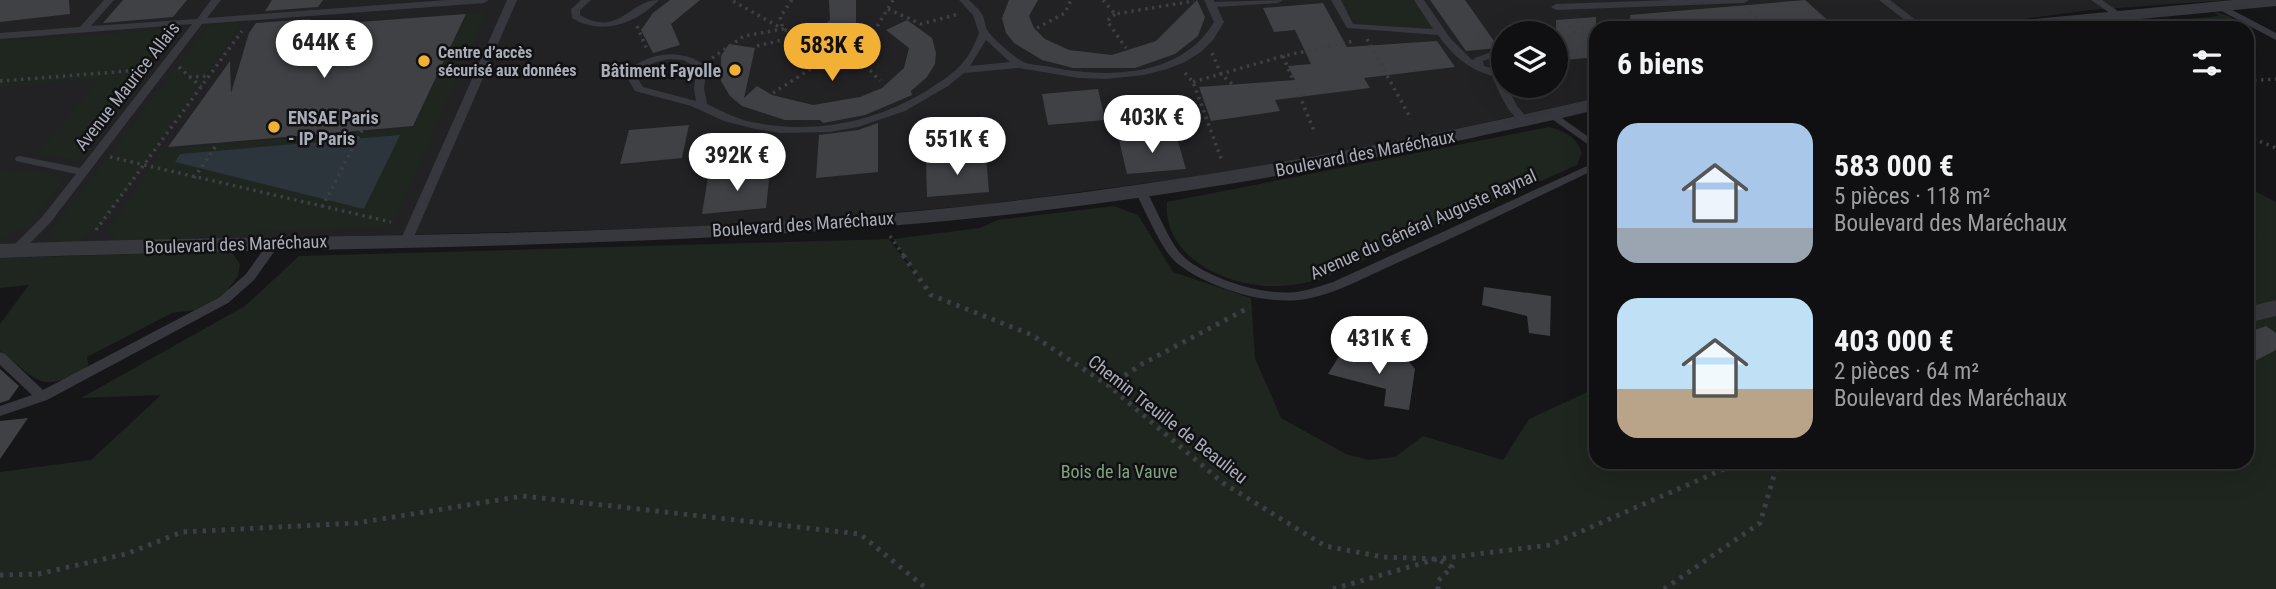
<!DOCTYPE html>
<html lang="fr">
<head>
<meta charset="utf-8">
<style>
  body { margin:0; font-family:"Roboto Condensed",sans-serif; background:#19191b; color:#f1f3f6; height:100vh; display:flex; flex-direction:column; font-size:26px; white-space:nowrap }
  * { box-sizing:border-box; margin:0 }
  p { font-size:23px; color:#9c9d9f }
  .icon { flex:none; width:38px; height:38px; fill:none; stroke:currentColor; stroke-width:2; stroke-linecap:round; stroke-linejoin:round }
  .map { position:relative; flex:1; overflow:hidden }
  .drawer { position:absolute; left:1589px; top:21px; width:665px; height:448px; display:flex; flex-direction:column; background:#101012; border-radius:21px; box-shadow:0 7px 28px #0002,0 0 0 2px #303032 }
  .drawer>* { flex:none }
  .tools { position:absolute; left:1491px; top:21px; display:grid; gap:14px }
  .tools a { display:grid; place-items:center; width:77px; height:77px; border-radius:50%; background:#101012; box-shadow:0 7px 28px #0002,0 0 0 2px #303032; font-size:35px }
  .price { position:absolute; translate:-50% -60px; padding:0 16px; border-radius:24px; background:#fff; color:#222; font-size:23px; line-height:46px; filter:drop-shadow(0 2px 4px #0008) }
  .price::after { content:''; position:absolute; left:50%; top:42px; width:21px; height:16px; margin-left:-10px; background:inherit; clip-path:polygon(0 0,100% 0,50% 100%) }
  .price.on { background:#f2b134; color:#111 }
  ul { padding:0; list-style:none }
  li { display:flex; align-items:center; gap:21px; height:175px; padding:0 28px }
  li span { display:grid; place-items:center; flex:none; width:196px; height:140px; border-radius:21px; color:#555 }
  li>.icon { margin-inline-start:auto }
  span .icon { width:84px; height:84px; fill:#fffc; stroke-width:1 }
  li b { font-size:30px }
  h2 { display:flex; justify-content:space-between; align-items:center; height:84px; padding:0 28px; font-size:30px }
  .map>svg:first-child { display:block }
  .built { fill:#222225; fill-rule:evenodd }
  .green { fill:#1e261f }
  .water { fill:#2c353c }
  .building { fill:#404145 }
  .lines { fill:none; stroke-linecap:round; stroke-linejoin:round }
  .path-far1 { stroke:#3d3f44; stroke-width:3.5; stroke-dasharray:2.5 4.5; stroke-linecap:butt }
  .path { stroke:#3d3f44; stroke-width:5; stroke-dasharray:3.5 6; stroke-linecap:butt }
  .lane { fill:#37383d; fill-rule:evenodd }
  .street { fill:#37383d; fill-rule:evenodd }
  .poi-dot { fill:#f2b134; stroke:#111113; stroke-width:2.5 }
  .labels { text-anchor:middle; dominant-baseline:central; stroke-width:5; stroke-linejoin:round; paint-order:stroke }
  .far-poi-label { font-size:16px; font-weight:bold; fill:#a8adb8; stroke:#111113; text-anchor:start }
  .poi-label { font-size:18px; font-weight:bold; fill:#a8adb8; stroke:#111113; text-anchor:end }
  .street-label { font-size:18px; fill:#a8adb8; stroke:#111113 }
  .park-label { font-size:18px; fill:#7fa381; stroke:#111113 }
</style>
</head>
<body>
<div class="map">
<svg width="2276" height="589" viewBox="0 0 2276 589">
  <rect width="100%" height="100%" fill="#161618"/>
  <path class="built" d="M0,0H2229L2091,10L1956,28H1596V98L1376,147L1239,171L980,205L807,220L670,228L0,245ZM1503,33H1556V86H1503Z"/>
  <g class="green">
    <path d="M1343,0H1415L1436,30C1396,15 1368,46 1341,3Z"/>
    <path d="M2213,11L2229,16L2246,26L2096,28L2219,16Z"/>
    <path d="M486,12L395,220L381,228L258,231L253,236L117,241L107,231L163,149L413,128L468,13Z"/>
    <path d="M242,22L100,228L60,249L51,231L209,25Z"/>
    <path d="M171,29L177,35L79,160L37,155L100,78L0,87V41Z"/>
    <path d="M1549,127C1566,132 1576,136 1582,153L1577,165L1319,280C1306,282 1293,286 1281,286C1231,289 1162,259 1167,202Z"/>
    <path d="M35,170L49,173L62,182L30,224L0,239V171Z"/>
    <path d="M2247,187L2276,202V589H0V472L91,460L161,395L81,398L245,306L299,256L889,239L923,285L893,239L980,228L998,220L1114,206L1138,215L1173,272L1251,298L1255,358L1281,418L1346,454L1369,460L1395,457L1423,436L1503,460L1529,419L1596,388V462H2247V241L2257,239L2247,231Z"/>
    <path d="M231,251L240,264L238,276L224,295L195,310L172,313L87,357L89,368C37,393 43,383 0,351V324L29,285L0,288V258Z"/>
  </g>
  <path class="water" d="M400,135L364,209L175,162L180,154Z"/>
  <g class="building">
    <path d="M0,0H69L70,14L0,22Z"/>
    <path d="M123,0H187L173,17L103,23Z"/>
    <path d="M272,0H323L318,7L265,11Z"/>
    <path d="M670,0H700L671,24L680,45L653,53L641,30L653,13Z"/>
    <path d="M829,0H856V22L845,37L828,50L804,44L830,20Z"/>
    <path d="M1009,0H1038L1029,16L1034,28L1045,39L1069,50L1112,55L1156,41L1197,0L1205,17L1198,36L1175,54L1135,68H1073L1042,60L1014,43L1006,33L1002,18Z"/>
    <path d="M1430,0H1465L1499,48L1466,51Z"/>
    <path d="M1805,0L1832,24L1774,28H1631L1630,15Z"/>
    <path d="M1323,3L1347,47L1437,41L1455,67L1364,78L1370,88L1275,100L1280,111L1211,121L1199,87L1295,80L1288,66L1311,64L1295,30L1274,32L1263,8Z"/>
    <path d="M466,14L413,126L168,147L230,61L231,93L249,33L256,23L311,19L306,26Z"/>
    <path d="M1596,17V57L1556,61V20Z"/>
    <path d="M907,20L932,38L936,53L935,64L927,77L911,91L912,95L865,115L823,123L820,120H785L742,106L730,96L721,81V56L729,44L755,48L744,98L757,86L772,95L813,105L860,97L882,88L904,68L909,48L886,30Z"/>
    <path d="M1098,89L1105,120L1048,125L1042,94Z"/>
    <path d="M878,123V172L816,178L819,135L858,130Z"/>
    <path d="M689,125L682,158L620,164L629,130Z"/>
    <path d="M1176,135L1186,169L1127,174L1119,140Z"/>
    <path d="M986,156L989,192L927,197L926,162Z"/>
    <path d="M770,171L766,208L702,214L708,177Z"/>
    <path d="M1484,287L1551,296L1550,336L1529,333L1527,316L1482,305Z"/>
    <path d="M2266,326L2276,333V350L2247,365V333Z"/>
    <path d="M1341,353L1391,360L1405,357L1415,369L1409,410L1384,406L1386,389L1328,374Z"/>
    <path d="M0,369L19,386L9,400L0,403Z"/>
    <path d="M28,418L0,459V421Z"/>
  </g>
  <g class="lines">
    <g class="path-far1">
      <path d="M792,0L780,17L783,29L806,38L800,43L803,46L835,54L875,30L893,0"/>
      <path d="M1103,0L1115,14L1194,1"/>
      <path d="M888,9L921,24L959,14"/>
      <path d="M1750,11L1768,28"/>
      <path d="M1115,14L1107,21L1126,48"/>
      <path d="M1663,15L1675,28"/>
      <path d="M1565,20L1574,33L1569,36"/>
      <path d="M1577,21L1596,44"/>
      <path d="M637,26L647,50"/>
      <path d="M1037,28L1065,13L1071,0"/>
      <path d="M875,31L866,66L880,81"/>
      <path d="M1367,39L1411,119"/>
      <path d="M757,46L798,36"/>
      <path d="M1212,53L1221,74L1232,84"/>
      <path d="M1283,56L1315,133"/>
      <path d="M712,58L744,36L783,29L731,0"/>
      <path d="M179,67L201,87"/>
      <path d="M1185,73L1193,82L1222,161"/>
      <path d="M189,77L209,76"/>
      <path d="M0,81L142,70"/>
      <path d="M2247,81L2276,79"/>
      <path d="M1193,82L1283,56L1354,41"/>
      <path d="M773,93L834,54"/>
      <path d="M2247,136L2276,148"/>
      <path d="M110,157L391,222"/>
      <path d="M194,178L218,143"/>
      <path d="M322,207L362,130"/>
      <path d="M96,230L242,31"/>
      <path d="M890,236L904,256"/>
    </g>
    <g class="path">
      <path d="M903,255L931,295L1032,335L1109,386L1223,483L1325,546L1383,557L1437,559L1452,567L1438,581V589"/>
      <path d="M1109,386L1142,364L1250,307"/>
      <path d="M0,575L38,574L126,554L182,532L357,523L523,496L860,534L927,589"/>
      <path d="M1333,589L1437,559L1550,545L1740,462"/>
      <path d="M1664,589L1760,523L1778,462"/>
    </g>
    <g class="lane">
      <path d="M104,0H114L91,26L197,19L211,0H221L207,18L447,0H489L484,3L202,24L50,223L19,254H11L9,251L11,248L42,217L76,174L16,161L15,159L16,157L20,156L80,168L192,24L0,39V33L80,27Z"/>
      <path d="M507,0H517L413,239L407,243L403,242L401,239Z"/>
      <path d="M581,0H591L580,10V15C619,38 629,0 659,0C635,24 602,36 572,18L571,9Z"/>
      <path d="M959,0H969C974,5 980,10 983,16C985,21 985,27 988,31C993,39 1012,55 1020,60C1027,65 1041,65 1051,67C1107,79 1182,77 1214,22L1204,0H1214V2L1283,0L1278,3L1217,7L1224,22L1213,40L1201,52L1185,62L1167,69L1144,75L1106,79L1079,78L1019,68L964,73L948,86L905,111L858,127L830,132L780,133L755,129L724,121L691,106L635,91L628,79L633,66C657,52 681,49 705,65L707,67L704,88L707,104C724,112 738,120 757,123C816,134 875,122 926,91C940,82 954,74 964,61C971,53 975,43 979,33L973,15ZM986,40L1010,62L970,66ZM669,59L683,60L697,68L694,88L696,101L643,87L638,79L640,69L656,62Z"/>
      <path d="M1331,0H1341L1353,24L1433,29L1414,0H1424L1450,38L1471,59L1473,60L1475,58L1491,52L1503,53V59L1492,58L1483,61L1484,66L1503,71V86H1507L1517,106L1530,121L1525,124C1507,115 1500,93 1492,76C1468,69 1452,55 1438,35L1347,28Z"/>
      <path d="M1671,0H1749L1744,3L1556,10L1551,7L1556,4Z"/>
      <path d="M1879,0H1890L1926,28H1915Z"/>
      <path d="M2091,0H2102L2122,14L2117,17L2114,16Z"/>
      <path d="M2217,2L2276,33V40L2214,7V3Z"/>
      <path d="M1553,112L1596,142V150L1549,117L1548,115Z"/>
      <path d="M1596,162V169C1527,202 1458,236 1388,267C1362,279 1328,297 1299,300C1261,304 1208,287 1178,264C1162,252 1145,210 1135,191L1137,189H1145C1157,208 1169,244 1185,258C1211,280 1269,298 1302,291C1312,289 1323,285 1333,282Z"/>
      <path d="M275,238L281,242L254,280L228,303L47,400L0,416V406L32,395L0,365V352L5,354L43,390L220,297L246,274L271,239Z"/>
    </g>
    <g class="street">
      <path d="M2233,0H2276V6L2047,28H1983L1992,23Z"/>
      <path d="M1596,98V110C1363,165 1127,207 888,226C592,250 296,247 0,258V244C298,233 598,239 895,213C1132,192 1365,152 1596,98Z"/>
      <path d="M2276,300V316L2247,323V307Z"/>
    </g>
  </g>
  <g class="poi-dot">
    <circle cx="424" cy="61" r="7"/>
    <circle cx="735" cy="70" r="7"/>
    <circle cx="274" cy="127" r="7"/>
  </g>
  <g class="labels">
    <g class="far-poi-label">
      <text x="438" y="52">Centre d’accès<tspan x="438" dy="18">sécurisé aux données</tspan></text>
    </g>
    <g class="poi-label">
      <text x="721" y="70">Bâtiment Fayolle</text>
      <text x="288" y="117" text-anchor="start">ENSAE Paris<tspan x="288" dy="21">- IP Paris</tspan></text>
    </g>
    <g class="street-label">
      <text transform="translate(127 86) rotate(-52)">Avenue Maurice Allais</text>
      <text transform="translate(1365 153) rotate(-11)">Boulevard des Maréchaux</text>
      <text transform="translate(803 224) rotate(-4)">Boulevard des Maréchaux</text>
      <text transform="translate(1423 224) rotate(-24)">Avenue du Général Auguste Raynal</text>
      <text transform="translate(236 244) rotate(-2)">Boulevard des Maréchaux</text>
      <text transform="translate(1168 419) rotate(38)">Chemin Treuille de Beaulieu</text>
    </g>
    <g class="park-label">
      <text x="1119" y="471">Bois de la Vauve</text>
    </g>
  </g>
</svg>
<div class="tools">
<a><svg class="icon" aria-label="layers" viewBox="0 0 24 24"><path d="M12 4l9 5-9 5-9-5zM3 14l9 5 9-5"/></svg></a>
</div>
<b class="price" style="left:324px;top:80px">644K €</b>
<b class="price on" style="left:832px;top:83px">583K €</b>
<b class="price" style="left:1152px;top:155px">403K €</b>
<b class="price" style="left:957px;top:177px">551K €</b>
<b class="price" style="left:737px;top:193px">392K €</b>
<b class="price" style="left:1379px;top:376px">431K €</b>
<section class="drawer">
<h2>6 biens<svg class="icon" aria-label="filters" viewBox="0 0 24 24"><path d="M4 7h16M4 17h16"/><circle cx="9" cy="7" r="2"/><circle cx="15" cy="17" r="2"/></svg></h2>
<ul>
<li><span style="background:linear-gradient(#a9c7e8 75%,#9aa5b1 0)"><svg class="icon" aria-label="home" viewBox="0 0 24 24"><path d="M3 11l9-7 9 7M6 9v11h12V9"/></svg></span><div><b>583 000 €</b><p>5 pièces · 118 m²</p><p>Boulevard des Maréchaux</p></div></li>
<li><span style="background:linear-gradient(#bfe0f5 65%,#b9a48a 0)"><svg class="icon" aria-label="home" viewBox="0 0 24 24"><path d="M3 11l9-7 9 7M6 9v11h12V9"/></svg></span><div><b>403 000 €</b><p>2 pièces · 64 m²</p><p>Boulevard des Maréchaux</p></div></li>
</ul>
</section>
</div>
</body>
</html>
